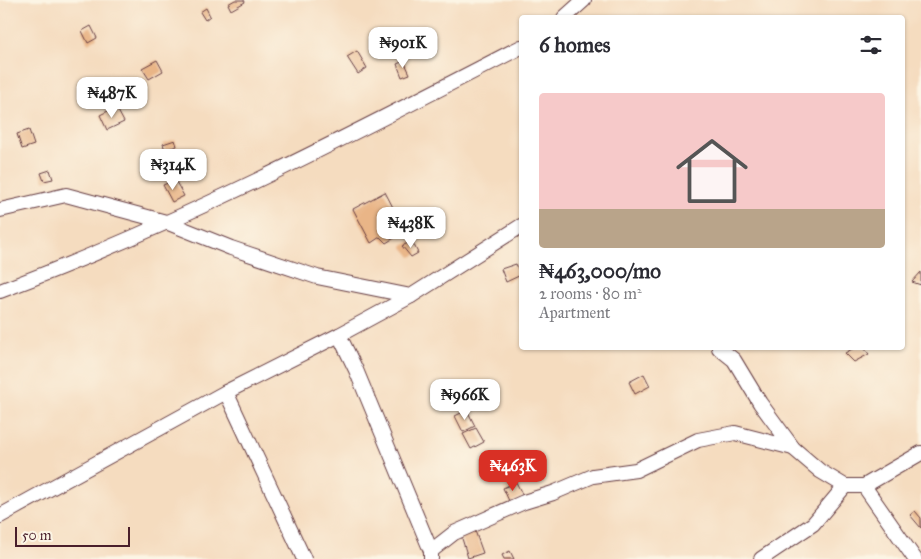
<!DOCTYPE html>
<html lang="en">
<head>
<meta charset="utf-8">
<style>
  body { margin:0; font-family:"IM FELL Great Primer",serif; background:#f2f2f3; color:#2b2b33; height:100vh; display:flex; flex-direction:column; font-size:19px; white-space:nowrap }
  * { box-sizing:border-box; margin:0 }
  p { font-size:16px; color:#7c7c81 }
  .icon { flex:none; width:28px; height:28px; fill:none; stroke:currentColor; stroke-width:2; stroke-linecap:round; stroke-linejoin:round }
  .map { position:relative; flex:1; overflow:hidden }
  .sheet { position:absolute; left:519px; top:15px; width:386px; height:335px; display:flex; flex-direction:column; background:#fff; border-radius:5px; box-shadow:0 1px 4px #0004 }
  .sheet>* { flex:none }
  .scale { position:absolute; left:15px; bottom:12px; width:115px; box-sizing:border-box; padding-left:5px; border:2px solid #4a1f2b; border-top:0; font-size:14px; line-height:18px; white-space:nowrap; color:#4a1f2b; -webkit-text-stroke:4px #fcf5e5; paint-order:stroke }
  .price { position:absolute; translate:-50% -42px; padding:0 11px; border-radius:10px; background:#fff; color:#222; font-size:16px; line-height:32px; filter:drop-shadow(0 1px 2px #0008) }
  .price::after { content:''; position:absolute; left:50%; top:30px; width:15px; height:11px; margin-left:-8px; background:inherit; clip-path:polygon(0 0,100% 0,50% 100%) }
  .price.active { background:#d93025; color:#fff }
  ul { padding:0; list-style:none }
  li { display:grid; align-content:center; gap:10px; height:265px; padding:0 20px }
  li span { display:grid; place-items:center; height:155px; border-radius:5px; color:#555 }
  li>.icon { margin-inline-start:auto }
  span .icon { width:90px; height:90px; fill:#fffc; stroke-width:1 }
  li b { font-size:21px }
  h2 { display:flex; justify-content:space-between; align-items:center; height:60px; padding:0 20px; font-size:21px }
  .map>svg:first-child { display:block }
  .building { fill:#e9b587 }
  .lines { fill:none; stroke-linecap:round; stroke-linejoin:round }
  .minor-casing { stroke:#643b41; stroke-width:16 }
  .minor { stroke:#fff; stroke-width:14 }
</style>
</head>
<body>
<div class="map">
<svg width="921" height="559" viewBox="0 0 921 559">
  <rect width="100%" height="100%" fill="#fcf5e5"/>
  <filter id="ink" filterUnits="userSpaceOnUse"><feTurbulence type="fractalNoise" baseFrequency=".02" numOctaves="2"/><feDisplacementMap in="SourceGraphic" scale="10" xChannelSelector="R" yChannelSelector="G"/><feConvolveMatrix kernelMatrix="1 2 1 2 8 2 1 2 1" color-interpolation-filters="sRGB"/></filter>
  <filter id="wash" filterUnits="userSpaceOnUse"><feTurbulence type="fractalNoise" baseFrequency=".0096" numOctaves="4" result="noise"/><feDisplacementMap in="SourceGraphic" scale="20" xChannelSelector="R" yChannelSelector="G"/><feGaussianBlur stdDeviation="1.12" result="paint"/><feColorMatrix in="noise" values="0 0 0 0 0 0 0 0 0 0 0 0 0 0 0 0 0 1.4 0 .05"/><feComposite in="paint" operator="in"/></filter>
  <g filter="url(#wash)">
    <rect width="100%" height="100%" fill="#f5dcbf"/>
    <g id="blocks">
      <g class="building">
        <path d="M235,0H244L245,2L231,10L228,4Z"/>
        <path d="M206,8L210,16L205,20L200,12Z"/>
        <path d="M91,26L97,38L88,43L82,31Z"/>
        <path d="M357,51L367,68L358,74L347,57Z"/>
        <path d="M157,60L163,71L149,79L142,68Z"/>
        <path d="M404,61L410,74L402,77L397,64Z"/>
        <path d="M116,107L124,122L107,130L100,115Z"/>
        <path d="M29,130L34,145L22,149L17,134Z"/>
        <path d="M175,140L177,146L165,150L163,144Z"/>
        <path d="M50,170L53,179L44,181L41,173Z"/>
        <path d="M175,180L184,196L172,202L163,185Z"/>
        <path d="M385,192L399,219L392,223L399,235L386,243L380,237L371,243L353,209Z"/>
        <path d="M412,241L418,253L411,257L402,246Z"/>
        <path d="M516,264L521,275L506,282L501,269Z"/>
        <path d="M921,272V285L912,282Z"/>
        <path d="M854,348H864L869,354L854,362L845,353Z"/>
        <path d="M644,374L650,386L635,394L629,382Z"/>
        <path d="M467,410L475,426L463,432L455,416Z"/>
        <path d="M476,428L484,442L471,449L463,434Z"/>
        <path d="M516,482L523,496L510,503L503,488Z"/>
        <path d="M915,511L921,518V528L910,515Z"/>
        <path d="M474,528L483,553L468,558L460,532Z"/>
        <path d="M510,551L514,559H504L502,555Z"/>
      </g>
    </g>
  </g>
  <g filter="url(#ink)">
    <use href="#blocks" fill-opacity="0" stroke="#643b41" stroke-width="1"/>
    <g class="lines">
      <defs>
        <g id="minor">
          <path d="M564,18L584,0"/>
          <path d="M0,210L66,195L166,222L231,248L317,277L411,296L521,226"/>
          <path d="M0,291C180,224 351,135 521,47"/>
          <path d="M339,335L356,370L431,551"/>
          <path d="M719,348L734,360L760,403L793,448L820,471L845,486H864L921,453"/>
          <path d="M226,392L304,559"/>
          <path d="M864,486L915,559"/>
          <path d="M0,516L226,392L339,335L411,296"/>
          <path d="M431,559V551L454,533L524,502L553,493L593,476L636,470L698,440L735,433L793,448"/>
          <path d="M761,559L813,524L845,486"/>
        </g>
      </defs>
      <use href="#minor" class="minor-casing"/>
      <use href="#minor" class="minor"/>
    </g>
  </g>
</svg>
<div class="scale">50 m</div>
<b class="price" style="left:403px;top:69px">₦901K</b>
<b class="price" style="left:112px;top:119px">₦487K</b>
<b class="price" style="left:173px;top:191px">₦314K</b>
<b class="price" style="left:411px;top:249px">₦438K</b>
<b class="price" style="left:465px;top:421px">₦966K</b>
<b class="price active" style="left:513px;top:492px">₦463K</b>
<section class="sheet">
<h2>6 homes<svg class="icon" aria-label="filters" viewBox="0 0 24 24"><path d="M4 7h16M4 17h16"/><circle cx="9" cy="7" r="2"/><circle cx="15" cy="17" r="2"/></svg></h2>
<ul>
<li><span style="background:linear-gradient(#f6c9c9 75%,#b9a48a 0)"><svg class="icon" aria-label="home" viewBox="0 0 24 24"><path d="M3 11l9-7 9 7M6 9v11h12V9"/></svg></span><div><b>₦463,000/mo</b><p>2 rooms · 80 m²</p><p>Apartment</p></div></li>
</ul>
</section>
</div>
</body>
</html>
